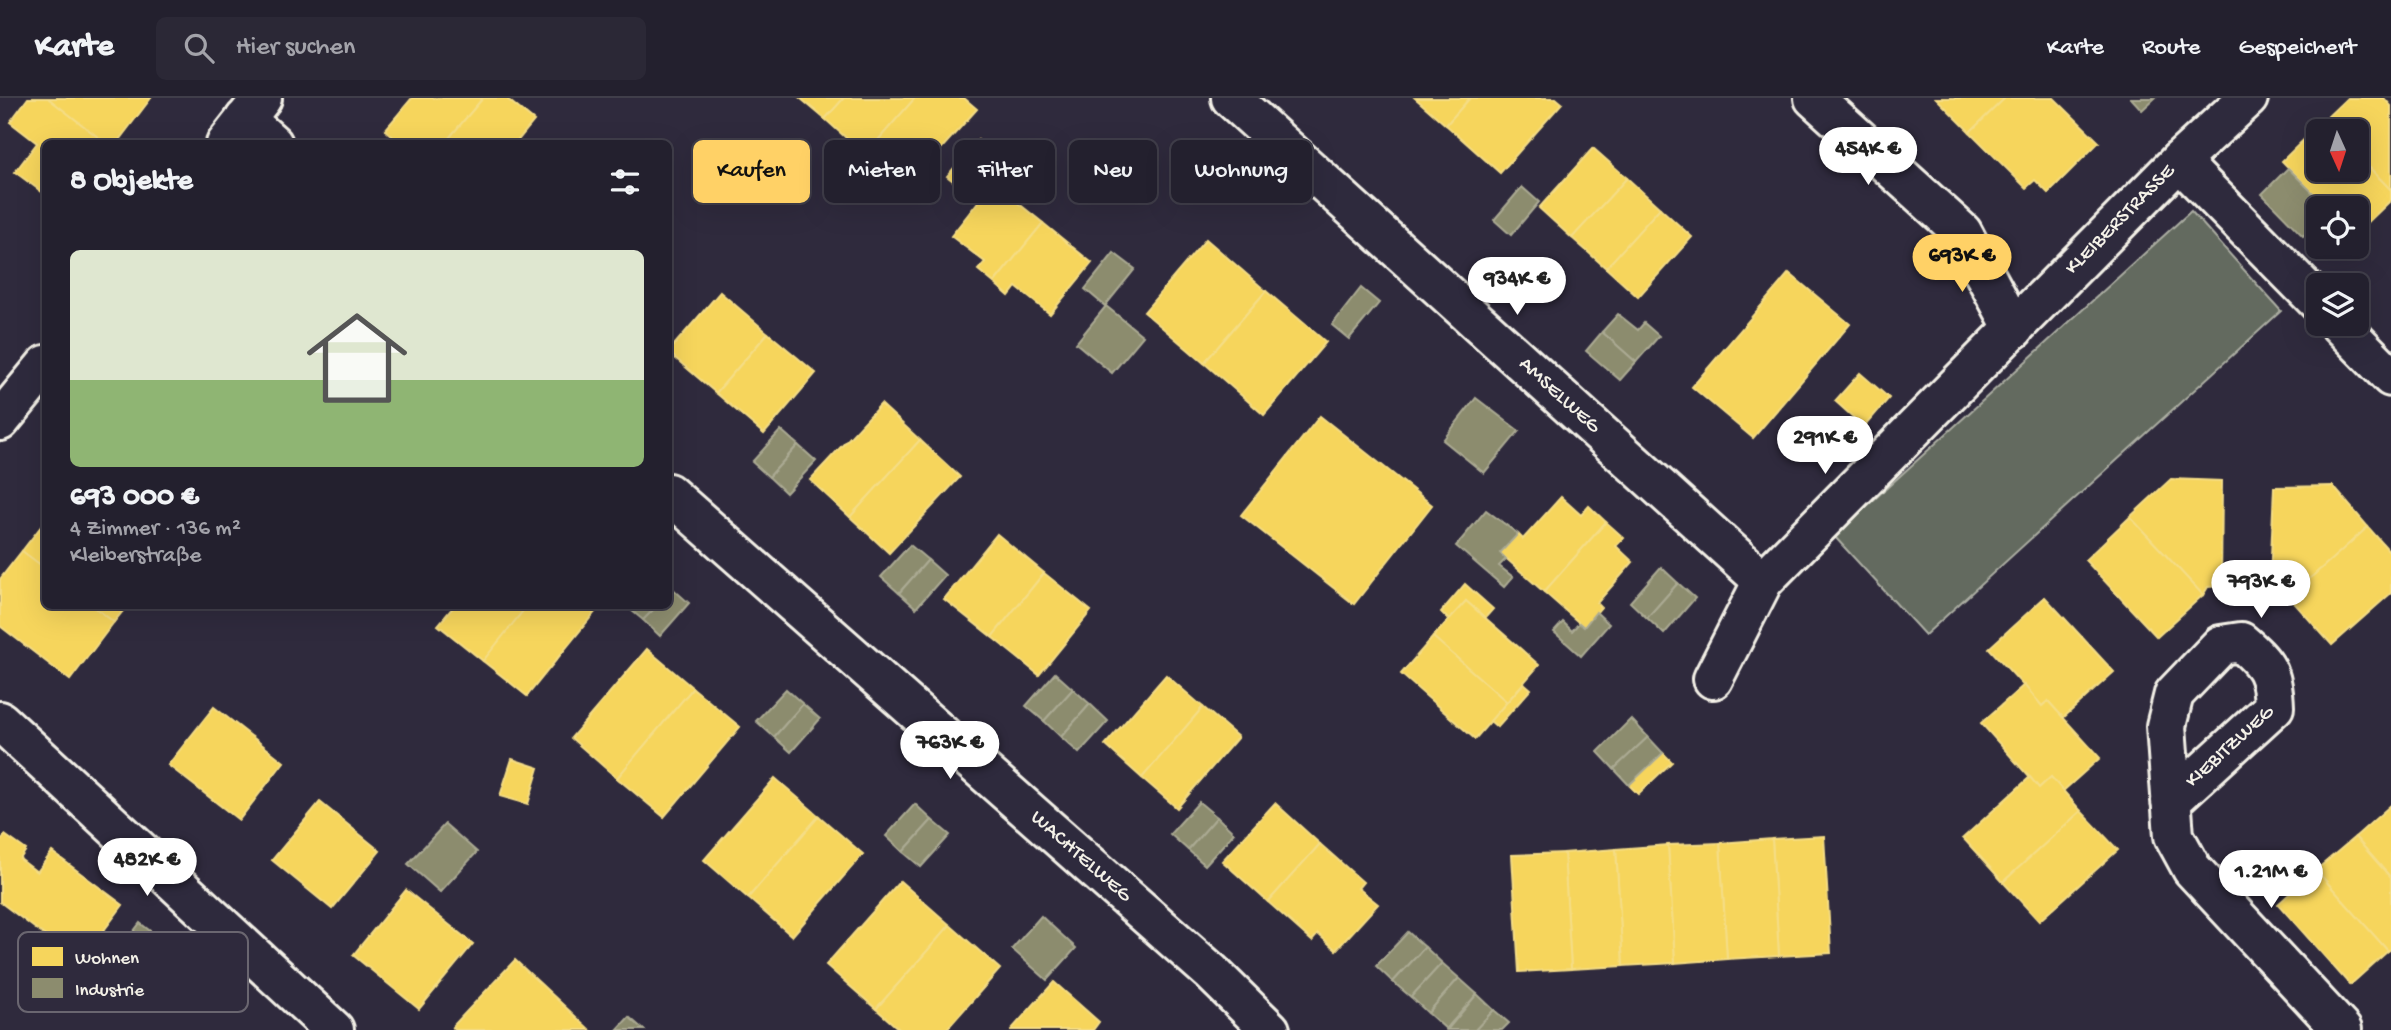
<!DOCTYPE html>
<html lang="de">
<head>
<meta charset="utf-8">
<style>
  body { margin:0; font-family:"Gochi Hand",sans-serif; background:#2b2836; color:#f1f3f6; height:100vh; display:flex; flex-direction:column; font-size:26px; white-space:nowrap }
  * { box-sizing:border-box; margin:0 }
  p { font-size:23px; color:#a3a3aa }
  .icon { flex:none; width:38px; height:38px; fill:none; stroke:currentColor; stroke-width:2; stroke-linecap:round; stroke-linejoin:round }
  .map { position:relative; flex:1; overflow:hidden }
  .sheet { position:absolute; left:42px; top:42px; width:630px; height:469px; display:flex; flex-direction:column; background:#23202e; border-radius:10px; box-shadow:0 7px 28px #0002,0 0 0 2px #403e4a }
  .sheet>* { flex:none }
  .hud { position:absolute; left:693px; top:42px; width:665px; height:63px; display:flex; gap:14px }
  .needle { width:46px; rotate:177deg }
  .tools { position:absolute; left:2306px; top:21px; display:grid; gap:14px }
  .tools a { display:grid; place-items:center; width:63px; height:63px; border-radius:10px; background:#23202e; box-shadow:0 7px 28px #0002,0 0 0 2px #403e4a; font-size:35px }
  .price { position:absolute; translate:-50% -60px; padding:0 16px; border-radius:24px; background:#fff; color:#222; font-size:23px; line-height:46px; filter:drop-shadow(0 2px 4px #0008) }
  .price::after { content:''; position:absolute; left:50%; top:42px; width:21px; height:16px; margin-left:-10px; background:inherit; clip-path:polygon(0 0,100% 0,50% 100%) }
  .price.active { background:#ffd166; color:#111 }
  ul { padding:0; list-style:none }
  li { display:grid; align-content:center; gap:14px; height:371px; padding:0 28px }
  li span { display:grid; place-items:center; height:217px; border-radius:10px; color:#555 }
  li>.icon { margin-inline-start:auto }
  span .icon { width:126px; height:126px; fill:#fffc; stroke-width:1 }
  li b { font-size:30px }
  h2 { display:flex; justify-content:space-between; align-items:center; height:84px; padding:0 28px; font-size:30px }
  .tag { padding:0 24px; border-radius:10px; background:#23202e; box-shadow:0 7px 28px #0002,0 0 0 2px #403e4a; font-size:24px; line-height:63px }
  .tag.active { background:#ffd166; color:#111 }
  header { display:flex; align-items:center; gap:42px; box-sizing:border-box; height:98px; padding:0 35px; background:#23202e; border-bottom:2px solid #403e4a }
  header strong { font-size:33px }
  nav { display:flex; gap:38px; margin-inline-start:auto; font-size:24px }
  .search { width:490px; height:63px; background:#2b2836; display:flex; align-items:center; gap:18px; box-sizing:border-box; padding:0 24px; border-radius:10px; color:#a3a3aa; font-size:26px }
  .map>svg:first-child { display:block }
  .green { fill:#636a5e; stroke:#acaea3; stroke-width:2 }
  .homes { fill:#f6d55c; stroke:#f5dd86; stroke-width:2 }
  .industry { fill:#8c8c6e; stroke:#abaa93; stroke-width:2 }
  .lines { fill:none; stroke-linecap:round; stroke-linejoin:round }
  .street-casing { stroke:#f4f1e8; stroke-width:44 }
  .street { stroke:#2f2a3d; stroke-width:38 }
  .labels { text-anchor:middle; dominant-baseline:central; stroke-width:7; stroke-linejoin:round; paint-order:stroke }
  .street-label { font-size:21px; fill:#f4f1e8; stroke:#2f2a3d }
  .key { fill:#2f2a3d; stroke:#6a6670; stroke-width:2 }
  .key-label { font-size:19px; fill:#f4f1e8 }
</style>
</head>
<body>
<header>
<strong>Karte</strong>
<div class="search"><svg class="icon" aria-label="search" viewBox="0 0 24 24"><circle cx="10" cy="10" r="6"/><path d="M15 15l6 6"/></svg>Hier suchen</div>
<nav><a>Karte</a><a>Route</a><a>Gespeichert</a></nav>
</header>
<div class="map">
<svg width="2391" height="932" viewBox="0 0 2391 932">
  <rect width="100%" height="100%" fill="#2f2a3d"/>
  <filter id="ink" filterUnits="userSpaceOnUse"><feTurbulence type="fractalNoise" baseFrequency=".0143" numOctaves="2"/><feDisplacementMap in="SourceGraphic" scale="14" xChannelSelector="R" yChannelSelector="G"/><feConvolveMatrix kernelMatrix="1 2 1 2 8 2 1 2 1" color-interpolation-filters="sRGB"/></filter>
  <g filter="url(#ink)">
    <path class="green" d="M2191,113L2281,213L1925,537L1834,438Z"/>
    <g class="homes">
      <path d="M28,0H48L107,46H46V97L15,74L37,45L10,24Z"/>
      <path d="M48,0H151L116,46H107Z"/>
      <path d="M412,0H483L444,46H401L385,32Z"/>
      <path d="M483,0H506L534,23L515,46H444Z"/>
      <path d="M800,0H844L825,21Z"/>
      <path d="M844,0H915L865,57L825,21Z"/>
      <path d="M915,0H964L977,11L904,92L865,57Z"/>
      <path d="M1415,0H1470L1446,27Z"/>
      <path d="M1470,0H1556L1562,5L1500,75L1446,27Z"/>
      <path d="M1936,0H2005L1970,34Z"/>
      <path d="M2005,0H2054L2099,44L2048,95L2035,82L2026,90L1970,34Z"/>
      <path d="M2347,0H2384L2391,8V92L2357,57V33H2335L2324,22Z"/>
      <path d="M2324,22L2335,33H2319V72H2357V57L2391,92V102L2357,135V110H2328L2282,63Z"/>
      <path d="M978,42L998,59L968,95L947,78Z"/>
      <path d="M1593,50L1627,80L1572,140L1539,110Z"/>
      <path d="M1627,80L1660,110L1606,170L1572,140Z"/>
      <path d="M993,85L1043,125L994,185L978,172L985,164L951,138Z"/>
      <path d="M1660,110L1692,139L1638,199L1606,170Z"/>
      <path d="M1043,125L1092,165L1050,216L1016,189L1009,198L994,185Z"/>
      <path d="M1206,141L1266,193L1204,265L1144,214Z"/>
      <path d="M1789,175L1850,226L1753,340L1692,289Z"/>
      <path d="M1266,193L1326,244L1264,317L1204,265Z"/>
      <path d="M720,194L768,235L716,295L668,254Z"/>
      <path d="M768,235L816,275L764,336L716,295Z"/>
      <path d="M1860,275L1889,300L1864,329L1835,303Z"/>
      <path d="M881,306L920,342L850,419L810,382Z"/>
      <path d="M1320,318L1432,407L1354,506L1241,417Z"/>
      <path d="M920,342L960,379L889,455L850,419Z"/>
      <path d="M2171,381L2222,383L2221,488L2208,489L2203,497L2130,419Z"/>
      <path d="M2333,388L2368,429L2289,499L2281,488L2270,483L2274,389Z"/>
      <path d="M1561,399L1581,417L1589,408L1606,424L1544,494L1500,455L1518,436L1523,441Z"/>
      <path d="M2130,419L2203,497L2157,539L2085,462Z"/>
      <path d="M46,422V471L22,453Z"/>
      <path d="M1606,424L1624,440L1616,448L1633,464L1597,505L1601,509L1584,529L1544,494Z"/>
      <path d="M2368,429L2391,455V495L2332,547L2289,499Z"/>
      <path d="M997,436L1044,475L992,539L944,501Z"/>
      <path d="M22,453L46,471V508H93L114,524L70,582L0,528V481Z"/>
      <path d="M1044,475L1091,513L1039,577L992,539Z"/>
      <path d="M1465,486L1493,511L1485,520L1466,503L1449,522L1441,514Z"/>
      <path d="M2045,499L2114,574L2063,620L2048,603L2042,608L1989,550Z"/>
      <path d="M1466,503L1539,567L1507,604L1433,539Z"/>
      <path d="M93,508H127L114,524Z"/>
      <path d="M454,508H527L483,563L438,527Z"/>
      <path d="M527,508H589L596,513L527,598L483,563Z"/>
      <path d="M1433,539L1507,604L1475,641L1401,576Z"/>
      <path d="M647,551L693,590L617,680L571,640Z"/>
      <path d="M1166,577L1203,609L1142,680L1105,647Z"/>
      <path d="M1524,585L1531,591L1497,629L1490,623Z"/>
      <path d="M2024,587L2042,608L2048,603L2100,660L2063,693L2051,679L2039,690L1981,625Z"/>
      <path d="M693,590L740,629L664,719L617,680Z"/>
      <path d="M214,609L284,664L239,722L168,667Z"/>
      <path d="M1203,609L1238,639L1177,710L1142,680Z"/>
      <path d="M1663,655L1672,664L1638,696L1629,687Z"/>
      <path d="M512,661L539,670L528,706L500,698Z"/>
      <path d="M2030,679L2039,690L2051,679L2081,713L2003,784L1963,740Z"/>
      <path d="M775,680L819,718L748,800L704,762Z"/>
      <path d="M320,704L380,753L332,811L272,762Z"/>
      <path d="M1275,705L1320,746L1268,804L1222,763Z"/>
      <path d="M2391,707V780L2355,739Z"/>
      <path d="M2081,713L2118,752L2039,823L2003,784Z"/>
      <path d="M819,718L863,756L792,838L748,800Z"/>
      <path d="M5,737L26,752L20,761L37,774L52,754L123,807L80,864L0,804V744Z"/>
      <path d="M1824,738L1831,855L1779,858L1772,741Z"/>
      <path d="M2355,739L2391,780V851L2388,853L2316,772Z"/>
      <path d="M1772,741L1779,858L1727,861L1720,745Z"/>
      <path d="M1720,745L1727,861L1675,865L1668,747Z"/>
      <path d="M1320,746L1363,784L1358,790L1378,806L1336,852L1318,836L1312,843L1268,804Z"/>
      <path d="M1668,747L1675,865L1623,868L1616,751Z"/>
      <path d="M1616,751L1623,868L1571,871L1564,755Z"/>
      <path d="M1564,755L1571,871L1519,874L1512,757Z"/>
      <path d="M2316,772L2388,853L2350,887L2278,806Z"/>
      <path d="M900,783L950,827L876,911L826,867Z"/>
      <path d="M406,792L473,846L419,911L353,857Z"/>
      <path d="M950,827L1000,871L946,932H900L876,911Z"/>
      <path d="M515,862L590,932H456L452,929Z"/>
      <path d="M1054,884L1099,924L1093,932H1011Z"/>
    </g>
    <g class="industry">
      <path d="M2131,0H2155L2142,12Z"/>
      <path d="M2288,70L2328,110H2319V122L2303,138L2262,96Z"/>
      <path d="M1522,89L1539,104L1511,137L1494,122Z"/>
      <path d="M1114,155L1135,171L1105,208L1085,191Z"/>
      <path d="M1361,190L1379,205L1349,241L1332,227Z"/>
      <path d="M1106,208L1143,238L1112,275L1076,245Z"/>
      <path d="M1618,216L1638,232L1644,225L1659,238L1636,264L1602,234Z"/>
      <path d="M1602,234L1636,264L1620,282L1586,253Z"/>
      <path d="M1476,300L1519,333L1484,375L1443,342Z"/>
      <path d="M781,332L798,347L769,379L752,364Z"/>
      <path d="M798,347L816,363L786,395L769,379Z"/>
      <path d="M1486,412L1518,436L1500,455L1506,461L1499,468L1513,479L1504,489L1456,448Z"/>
      <path d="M910,447L928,462L899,495L881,479Z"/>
      <path d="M928,462L945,477L916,510L899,495Z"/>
      <path d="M1661,469L1678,485L1647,520L1630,504Z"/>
      <path d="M1678,485L1695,500L1664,536L1647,520Z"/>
      <path d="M672,490L689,505L660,538L643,522L657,508H668V494Z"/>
      <path d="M626,508H657L643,522Z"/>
      <path d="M1596,514L1609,526L1581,558L1554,534L1563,524L1572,533L1579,525L1584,529Z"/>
      <path d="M1055,575L1073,591L1044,623L1026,608Z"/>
      <path d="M786,591L803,606L774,639L756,623Z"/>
      <path d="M1073,591L1090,606L1061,639L1044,623Z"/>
      <path d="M803,606L820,621L791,654L774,639Z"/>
      <path d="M1090,606L1108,623L1079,655L1061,639Z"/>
      <path d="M1631,621L1648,639L1614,671L1598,654Z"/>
      <path d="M1648,639L1663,655L1629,687L1614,671Z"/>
      <path d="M1199,704L1217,719L1188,752L1170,736Z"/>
      <path d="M915,706L932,722L903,754L886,738Z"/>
      <path d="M1217,719L1234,735L1205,767L1188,752Z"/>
      <path d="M932,722L950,737L921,769L903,754Z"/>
      <path d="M445,726L477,754L440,794L408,766Z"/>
      <path d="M1041,818L1076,850L1047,882L1012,851Z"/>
      <path d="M140,825L181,857L150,897L109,866Z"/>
      <path d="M1408,834L1425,849L1393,884L1376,868Z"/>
      <path d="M1425,849L1442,865L1411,899L1393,884Z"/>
      <path d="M1442,865L1459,880L1428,915L1411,899Z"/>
      <path d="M1459,880L1477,896L1446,931L1428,915Z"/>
      <path d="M1477,896L1494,912L1475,932H1447Z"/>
      <path d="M1494,912L1509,925L1502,932H1475Z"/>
      <path d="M629,919L644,932H617Z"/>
    </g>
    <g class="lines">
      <defs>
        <g id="street">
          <path id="s1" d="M1231,0L1763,483"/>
          <path d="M1814,0L1962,134L2014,231"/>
          <path d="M245,21L273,46"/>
          <path d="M226,46L262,0"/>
          <path d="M2179,63L2319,205"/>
          <path d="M2339,226L2391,279"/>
          <path d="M0,323L46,267"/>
          <path id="s2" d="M668,395L1211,874L1270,932"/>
          <path id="s3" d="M1713,581L1763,483L2179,63L2248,0"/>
          <path d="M0,623L334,932"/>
          <path id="s4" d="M2171,703L2274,609C2273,575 2267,566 2241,544L2221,547L2174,596L2166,628L2174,738L2192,771L2342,932"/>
        </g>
      </defs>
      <use href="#street" class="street-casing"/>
      <use href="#street" class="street"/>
    </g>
  </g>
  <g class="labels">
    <g class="street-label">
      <text stroke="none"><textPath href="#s3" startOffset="618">KLEIBERSTRASSE</textPath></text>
      <text stroke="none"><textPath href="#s1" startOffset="443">AMSELWEG</textPath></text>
      <text stroke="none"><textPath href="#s4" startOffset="80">KIEBITZWEG</textPath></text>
      <text stroke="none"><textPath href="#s2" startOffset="550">WACHTELWEG</textPath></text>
    </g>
  </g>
  <rect x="18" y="834" width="230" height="80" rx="10" class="key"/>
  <rect x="32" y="849" width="31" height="19" fill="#f6d55c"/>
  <rect x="32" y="880" width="31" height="20" fill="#8c8c6e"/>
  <g class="key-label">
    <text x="75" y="865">Wohnen</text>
    <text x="75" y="897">Industrie</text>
  </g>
</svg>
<div class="tools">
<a><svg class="needle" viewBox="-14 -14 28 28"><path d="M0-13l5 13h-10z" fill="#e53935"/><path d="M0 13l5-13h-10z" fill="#a3a3aa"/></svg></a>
<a><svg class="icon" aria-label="locate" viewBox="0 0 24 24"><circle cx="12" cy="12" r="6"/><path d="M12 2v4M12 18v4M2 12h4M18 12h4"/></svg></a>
<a><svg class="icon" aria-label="layers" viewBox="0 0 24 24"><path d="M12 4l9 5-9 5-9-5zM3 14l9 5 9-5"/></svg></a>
</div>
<b class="price" style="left:1868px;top:89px">454K €</b>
<b class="price active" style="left:1962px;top:196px">693K €</b>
<b class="price" style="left:1517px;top:219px">934K €</b>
<b class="price" style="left:1825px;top:378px">291K €</b>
<b class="price" style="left:2261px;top:522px">793K €</b>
<b class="price" style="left:950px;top:683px">763K €</b>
<b class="price" style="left:147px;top:800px">482K €</b>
<b class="price" style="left:2271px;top:812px">1.21M €</b>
<div class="hud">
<a class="tag active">Kaufen</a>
<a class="tag">Mieten</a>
<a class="tag">Filter</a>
<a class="tag">Neu</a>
<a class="tag">Wohnung</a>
</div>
<section class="sheet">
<h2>8 Objekte<svg class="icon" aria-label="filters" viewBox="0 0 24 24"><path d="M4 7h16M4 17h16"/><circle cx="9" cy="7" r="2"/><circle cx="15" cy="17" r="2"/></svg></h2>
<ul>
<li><span style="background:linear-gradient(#dfe7d0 60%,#8fb573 0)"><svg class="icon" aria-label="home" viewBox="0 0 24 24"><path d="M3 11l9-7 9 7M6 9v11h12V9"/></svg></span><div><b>693 000 €</b><p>4 Zimmer · 136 m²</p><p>Kleiberstraße</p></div></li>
</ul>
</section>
</div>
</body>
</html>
